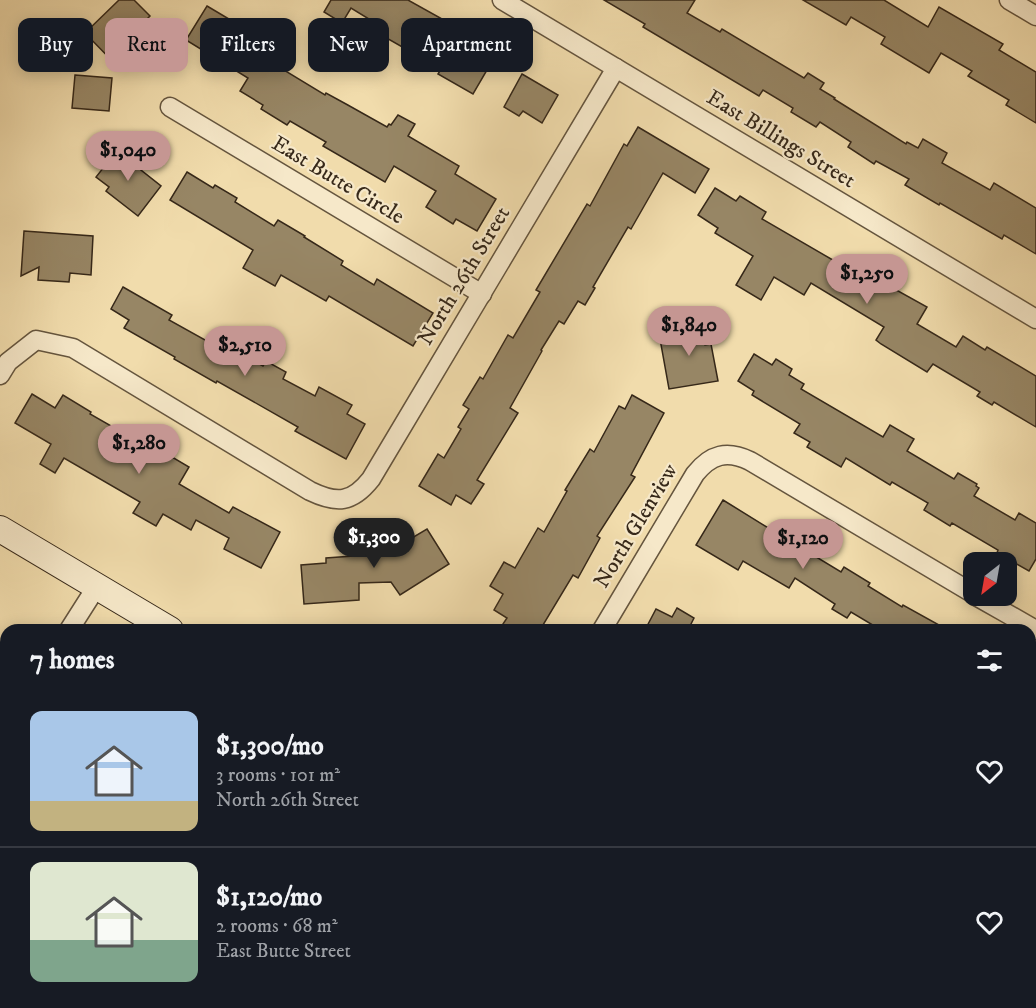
<!DOCTYPE html>
<html lang="en">
<head>
<meta charset="utf-8">
<style>
  body { margin:0; font-family:"IM FELL DW Pica",serif; background:#20242c; color:#f1f3f6; height:100vh; display:flex; flex-direction:column; font-size:22px; white-space:nowrap }
  * { box-sizing:border-box; margin:0 }
  p { font-size:20px; color:#9ea1a6 }
  .icon { flex:none; width:33px; height:33px; fill:none; stroke:currentColor; stroke-width:2; stroke-linecap:round; stroke-linejoin:round }
  .map { position:relative; flex:1; overflow:hidden }
  .drawer { position:absolute; left:0px; top:624px; width:1036px; height:384px; display:flex; flex-direction:column; background:#171b24; border-radius:18px 18px 0 0; box-shadow:0 3px 15px #0003 }
  .drawer>* { flex:none }
  .banner { position:absolute; left:18px; top:18px; width:600px; height:54px; display:flex; gap:12px }
  .needle { width:39px; rotate:211deg }
  .controls { position:absolute; left:963px; top:552px; display:grid; gap:12px }
  .controls a { display:grid; place-items:center; width:54px; height:54px; border-radius:12px; background:#171b24; box-shadow:0 3px 15px #0003; font-size:30px }
  .price { position:absolute; translate:-50% -51px; padding:0 14px; border-radius:21px; background:#c59692; color:#111; font-size:20px; line-height:39px; filter:drop-shadow(0 2px 3px #0008) }
  .price::after { content:''; position:absolute; left:50%; top:36px; width:18px; height:14px; margin-left:-9px; background:inherit; clip-path:polygon(0 0,100% 0,50% 100%) }
  .price.active { background:#222; color:#fff }
  ul { padding:0; list-style:none }
  li { display:flex; align-items:center; gap:18px; height:150px; padding:0 30px }
  li+li { border-top:2px solid #363941 }
  li span { display:grid; place-items:center; flex:none; width:168px; height:120px; border-radius:12px; color:#555 }
  li>.icon { margin-inline-start:auto }
  span .icon { width:72px; height:72px; fill:#fffc; stroke-width:1 }
  li b { font-size:26px }
  h2 { display:flex; justify-content:space-between; align-items:center; height:72px; padding:0 30px; font-size:26px }
  .pill { padding:0 21px; border-radius:12px; background:#171b24; box-shadow:0 3px 15px #0003; font-size:21px; line-height:54px }
  .pill.active { background:#c59692; color:#111 }
  .map>svg:first-child { display:block }
  .green { fill:#d1bd93; stroke:#847256; stroke-width:1.5 }
  .building { fill:#978665; stroke:#362819; stroke-width:1.5 }
  .lines { fill:none; stroke-linecap:round; stroke-linejoin:round }
  .street-casing { stroke:#65553e; stroke-width:21 }
  .secondary-casing { stroke:#362819; stroke-width:28 }
  .street { stroke:#f6e8c9; stroke-width:18 }
  .secondary { stroke:#f6e8c9; stroke-width:26 }
  .labels { text-anchor:middle; dominant-baseline:central; stroke-width:4.5; stroke-linejoin:round; paint-order:stroke }
  .street-label { font-size:22px; fill:#362819; stroke:#f6e8c9 }
</style>
</head>
<body>
<div class="map">
<svg width="1036" height="1008" viewBox="0 0 1036 1008">
  <rect width="100%" height="100%" fill="#f1dcac"/>
  <filter id="stains"><feTurbulence type="fractalNoise" baseFrequency=".00333" numOctaves="4"/><feColorMatrix values="0 0 0 0 .2 0 0 0 0 .09 0 0 0 0 .02 0 0 0 .5 -.17"/></filter>
  <radialGradient id="worn" r=".72"><stop offset=".6" stop-color="#630" stop-opacity="0"/><stop offset="1" stop-color="#630" stop-opacity=".3"/></radialGradient>
  <path class="green" d="M485,1002H655L665,1008H488Z"/>
  <g class="building">
    <path d="M119,0H134L150,16L132,34L145,48L121,70L85,33Z"/>
    <path d="M331,0H408L478,39L474,46L494,58L473,94L438,74L441,69L383,36L387,30L351,8L342,23L324,12Z"/>
    <path d="M604,0H695L687,13L720,32L722,29L804,78L808,73L824,83L820,89L835,98L834,99L906,144L907,142L918,148L923,139L947,153L942,163L990,190L994,183L1036,208V254L1004,235L1002,239L940,203L939,205L905,185L909,179L876,161L874,164L848,147L851,142L820,122L816,127L791,112L793,108L763,90L759,96L643,27L645,24Z"/>
    <path d="M803,0H884L928,27L939,7L1003,44L999,50L1036,72V123L1006,105L1009,100L968,76L972,71L941,53L929,73L881,44L885,37L851,17L846,25Z"/>
    <path d="M207,6L259,37L251,50L325,95L326,93L346,104L387,127L389,124L391,125L398,115L415,124L408,136L459,166L455,174L496,199L477,231L456,219L453,224L426,207L436,191L394,166L385,182L323,146L326,142L290,121L287,125L261,109L263,105L240,91L248,78L186,40Z"/>
    <path d="M522,74L558,95L542,123L523,111L519,116L504,107Z"/>
    <path d="M75,75L112,78L109,111L72,108Z"/>
    <path d="M638,127L709,169L695,193L663,173L631,229L628,227L593,287L595,288L585,305L578,301L564,324L559,321L541,350L542,351L510,408L518,413L477,480L484,484L471,504L456,495L451,505L419,486L438,454L444,458L461,429L458,427L469,409L463,405L480,377L483,379L508,335L513,338L540,292L536,290L587,204L590,206L624,144L627,146Z"/>
    <path d="M119,148L143,167L141,170L161,186L138,216L106,191L109,187L96,177Z"/>
    <path d="M187,172L213,188L215,185L237,198L235,202L274,226L278,220L305,236L304,237L343,261L341,265L374,285L377,279L433,313L413,346L329,296L326,301L281,275L275,286L243,268L253,250L170,200Z"/>
    <path d="M715,188L736,201L740,196L766,212L762,219L838,263L861,276L864,272L927,307L917,324L956,347L963,336L985,350L987,347L1036,376V427L994,402L992,405L977,396L980,392L933,364L927,372L881,344L876,340L884,327L811,283L804,295L774,277L761,300L736,285L753,256L715,233L718,228L698,215Z"/>
    <path d="M24,231L93,236L91,275L70,273L69,282L38,280L39,267L21,276Z"/>
    <path d="M123,287L172,315L169,320L248,364L250,359L263,366L266,361L286,372L283,379L315,396L319,387L352,405L347,414L365,424L346,459L295,431L298,427L217,381L216,383L174,359L175,357L124,328L129,320L111,309Z"/>
    <path d="M700,318L705,345L711,344L718,381L669,389L660,339L682,336L679,322Z"/>
    <path d="M754,354L772,365L776,359L792,369L789,375L804,384L801,389L883,437L890,425L914,439L907,451L954,479L958,473L977,484L976,486L979,488L974,496L1015,520L1019,513L1036,523V559L1029,571L997,553L998,550L952,523L950,526L924,510L928,503L892,482L890,485L846,458L841,467L807,447L810,442L794,433L800,424L752,395L754,391L738,381Z"/>
    <path d="M32,394L55,408L63,395L91,412L90,414L165,457L167,454L189,467L179,484L229,513L233,507L280,532L261,568L224,549L229,538L196,520L191,530L163,514L156,526L133,513L140,502L64,458L55,473L40,464L51,444L15,423Z"/>
    <path d="M632,395L664,413L631,475L635,477L597,536L600,538L578,578L573,575L540,630H499L507,618L494,610L503,594L490,586L504,562L515,568L538,528L544,532L567,491L565,490L590,449L594,452L619,406L625,409Z"/>
    <path d="M723,500L783,537L786,532L811,548L808,552L841,572L844,567L870,583L868,586L902,607L903,605L948,630H881L851,612L847,618L832,609L835,604L795,578L789,588L743,561L738,570L696,545Z"/>
    <path d="M427,529L449,564L400,595L391,582L359,583V600L304,604L301,565L326,563V558L367,555L407,530L412,538Z"/>
    <path d="M677,608L694,618L690,626L697,630H645L656,609L672,617Z"/>
  </g>
  <g class="lines">
    <defs>
      <g id="street">
        <path d="M502,0L1036,319"/>
        <path d="M1009,0L1036,16"/>
        <path d="M170,107L482,294"/>
        <path d="M0,375L8,362L36,340L73,348L310,491C337,504 352,503 371,479L616,68"/>
        <path d="M976,596L1036,630"/>
        <path d="M69,630L97,586"/>
        <path d="M602,630L695,474C711,454 727,450 750,461L974,594"/>
        <path d="M0,745L6,735"/>
        <path d="M1030,925L1036,928"/>
        <path d="M444,1008L448,1002"/>
      </g>
      <g id="secondary">
        <path d="M0,529L170,630"/>
        <path d="M793,1002L803,1008"/>
      </g>
    </defs>
    <use href="#street" class="street-casing"/>
    <use href="#secondary" class="secondary-casing"/>
    <use href="#street" class="street"/>
    <use href="#secondary" class="secondary"/>
  </g>
  <g class="labels">
    <g class="street-label">
      <text transform="translate(781 139) rotate(31)">East Billings Street</text>
      <text transform="translate(338 180) rotate(31)">East Butte Circle</text>
      <text transform="translate(464 276) rotate(-59)">North 26th Street</text>
      <text transform="translate(636 526) rotate(-59)">North Glenview</text>
    </g>
  </g>
  <rect width="100%" height="100%" filter="url(#stains)"/>
  <rect width="100%" height="100%" fill="url(#worn)"/>
</svg>
<div class="controls">
<a><svg class="needle" viewBox="-14 -14 28 28"><path d="M0-13l5 13h-10z" fill="#e53935"/><path d="M0 13l5-13h-10z" fill="#9ea1a6"/></svg></a>
</div>
<b class="price" style="left:128px;top:182px">$1,040</b>
<b class="price" style="left:867px;top:305px">$1,250</b>
<b class="price" style="left:689px;top:357px">$1,840</b>
<b class="price" style="left:245px;top:377px">$2,510</b>
<b class="price" style="left:139px;top:475px">$1,280</b>
<b class="price active" style="left:374px;top:569px">$1,300</b>
<b class="price" style="left:803px;top:570px">$1,120</b>
<div class="banner">
<a class="pill">Buy</a>
<a class="pill active">Rent</a>
<a class="pill">Filters</a>
<a class="pill">New</a>
<a class="pill">Apartment</a>
</div>
<section class="drawer">
<h2>7 homes<svg class="icon" aria-label="filters" viewBox="0 0 24 24"><path d="M4 7h16M4 17h16"/><circle cx="9" cy="7" r="2"/><circle cx="15" cy="17" r="2"/></svg></h2>
<ul>
<li><span style="background:linear-gradient(#a9c7e8 75%,#c2b280 0)"><svg class="icon" aria-label="home" viewBox="0 0 24 24"><path d="M3 11l9-7 9 7M6 9v11h12V9"/></svg></span><div><b>$1,300/mo</b><p>3 rooms · 101 m²</p><p>North 26th Street</p></div><svg class="icon" aria-label="heart" viewBox="0 0 24 24"><path d="M12 20l-8-8c-3-5 5-10 8-4 3-6 11-1 8 4z"/></svg></li>
<li><span style="background:linear-gradient(#dfe7d0 65%,#7fa58c 0)"><svg class="icon" aria-label="home" viewBox="0 0 24 24"><path d="M3 11l9-7 9 7M6 9v11h12V9"/></svg></span><div><b>$1,120/mo</b><p>2 rooms · 68 m²</p><p>East Butte Street</p></div><svg class="icon" aria-label="heart" viewBox="0 0 24 24"><path d="M12 20l-8-8c-3-5 5-10 8-4 3-6 11-1 8 4z"/></svg></li>
</ul>
</section>
</div>
</body>
</html>
